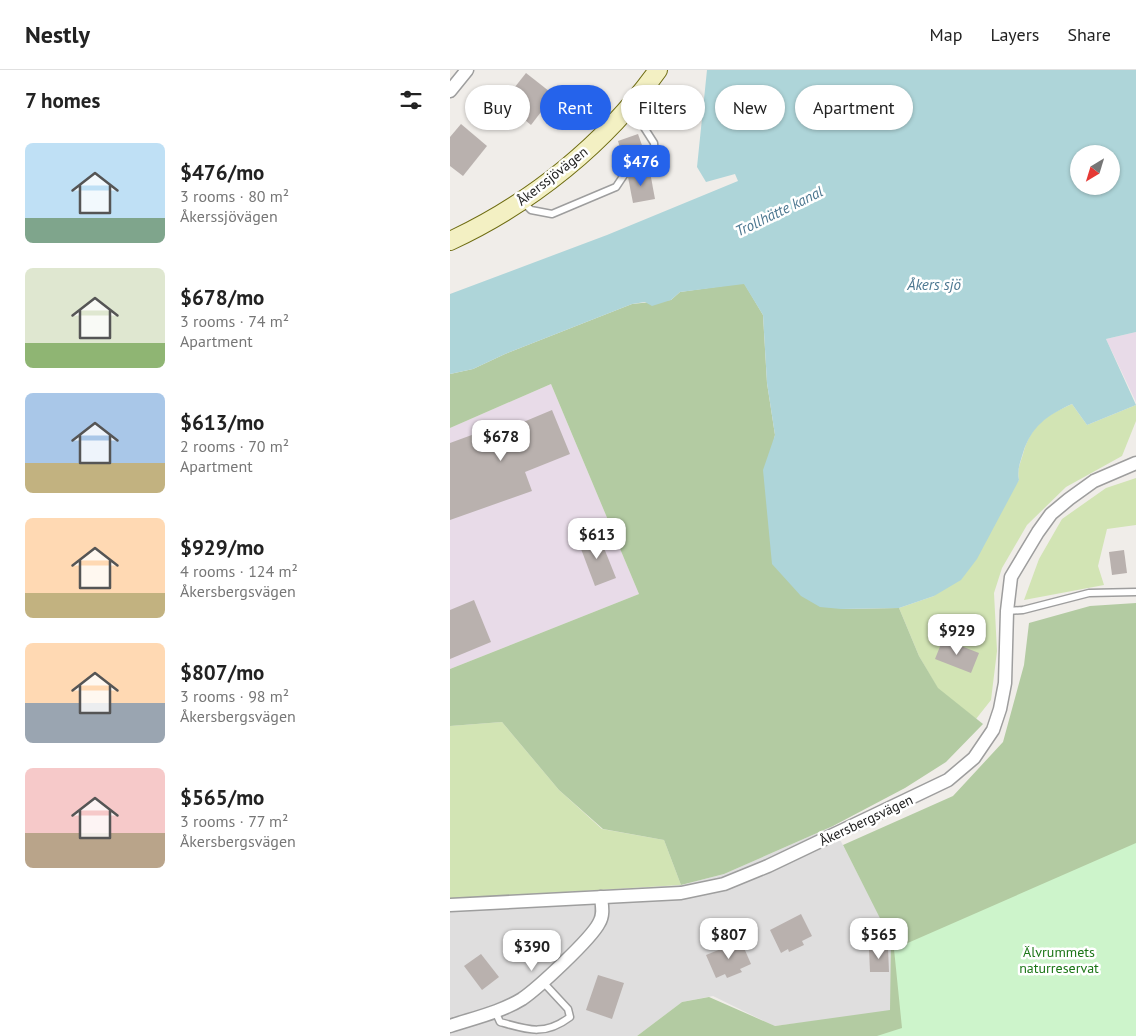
<!DOCTYPE html>
<html lang="en">
<head>
<meta charset="utf-8">
<style>
  body { margin:0; font-family:"PT Sans",sans-serif; background:#f2f2f2; color:#222; height:100vh; display:flex; flex-direction:column; font-size:19px; white-space:nowrap }
  * { box-sizing:border-box; margin:0 }
  p { font-size:16px; color:#767676 }
  .icon { flex:none; width:28px; height:28px; fill:none; stroke:currentColor; stroke-width:2; stroke-linecap:round; stroke-linejoin:round }
  .map { position:relative; flex:1; overflow:hidden }
  .panel { display:flex; flex-direction:column; background:#fff; width:450px }
  .panel>* { flex:none }
  .top-card { position:absolute; left:15px; top:15px; width:475px; height:45px; display:flex; gap:10px }
  .needle { width:32px; rotate:218deg }
  .buttons { position:absolute; left:620px; top:75px; display:grid; gap:10px }
  .buttons a { display:grid; place-items:center; width:50px; height:50px; border-radius:50%; background:#fff; box-shadow:0 1px 4px #0004; font-size:25px }
  .price { position:absolute; translate:-50% -42px; padding:0 11px; border-radius:10px; background:#fff; color:#222; font-size:16px; line-height:32px; filter:drop-shadow(0 1px 2px #0008) }
  .price::after { content:''; position:absolute; left:50%; top:30px; width:15px; height:11px; margin-left:-8px; background:inherit; clip-path:polygon(0 0,100% 0,50% 100%) }
  .price.current { background:#2563eb; color:#fff }
  ul { padding:0; list-style:none }
  li { display:flex; align-items:center; gap:15px; height:125px; padding:0 25px }
  li span { display:grid; place-items:center; flex:none; width:140px; height:100px; border-radius:8px; color:#555 }
  li>.icon { margin-inline-start:auto }
  span .icon { width:60px; height:60px; fill:#fffc; stroke-width:1 }
  li b { font-size:21px }
  h2 { display:flex; justify-content:space-between; align-items:center; height:60px; padding:0 25px; font-size:21px }
  .tag { padding:0 18px; border-radius:22px; background:#fff; box-shadow:0 1px 4px #0004; font-size:18px; line-height:45px }
  .tag.current { background:#2563eb; color:#fff }
  header { display:flex; align-items:center; gap:30px; box-sizing:border-box; height:70px; padding:0 25px; background:#fff; border-bottom:1px solid #e0e0e0 }
  header strong { font-size:24px }
  nav { display:flex; gap:28px; margin-inline-start:auto; font-size:18px }
  main { display:flex; flex:1; min-height:0 }
  .map>svg:first-child { display:block }
  .residential { fill:#dfdede }
  .industrial { fill:#e8dbe8 }
  .grass { fill:#d2e4b4 }
  .forest { fill:#b3cba2 }
  .park { fill:#cdf4cb }
  .water { fill:#aed5d9; fill-rule:evenodd }
  .building { fill:#b9b1ae }
  .lines { fill:none; stroke-linecap:round; stroke-linejoin:round }
  .lane-casing { stroke:#9e9e9e; stroke-width:9 }
  .street-casing { stroke:#9e9e9e; stroke-width:15 }
  .secondary-casing { stroke:#6e6c11; stroke-width:20 }
  .lane { stroke:#fff; stroke-width:6 }
  .street { stroke:#fff; stroke-width:12 }
  .secondary { stroke:#f3f0c3; stroke-width:18 }
  .labels { text-anchor:middle; dominant-baseline:central; stroke-width:5; stroke-linejoin:round; paint-order:stroke }
  .street-label { font-size:14px; fill:#212121; stroke:#fff }
  .park-label { font-size:14px; fill:#1d7618; stroke:#fff }
  .water-label { font-size:15px; font-style:italic; fill:#4c7790; stroke:#fff }
</style>
</head>
<body>
<header>
<strong>Nestly</strong>
<nav><a>Map</a><a>Layers</a><a>Share</a></nav>
</header>
<main>
<section class="panel">
<h2>7 homes<svg class="icon" aria-label="filters" viewBox="0 0 24 24"><path d="M4 7h16M4 17h16"/><circle cx="9" cy="7" r="2"/><circle cx="15" cy="17" r="2"/></svg></h2>
<ul>
<li><span style="background:linear-gradient(#bfe0f5 75%,#7fa58c 0)"><svg class="icon" aria-label="home" viewBox="0 0 24 24"><path d="M3 11l9-7 9 7M6 9v11h12V9"/></svg></span><div><b>$476/mo</b><p>3 rooms · 80 m²</p><p>Åkerssjövägen</p></div></li>
<li><span style="background:linear-gradient(#dfe7d0 75%,#8fb573 0)"><svg class="icon" aria-label="home" viewBox="0 0 24 24"><path d="M3 11l9-7 9 7M6 9v11h12V9"/></svg></span><div><b>$678/mo</b><p>3 rooms · 74 m²</p><p>Apartment</p></div></li>
<li><span style="background:linear-gradient(#a9c7e8 70%,#c2b280 0)"><svg class="icon" aria-label="home" viewBox="0 0 24 24"><path d="M3 11l9-7 9 7M6 9v11h12V9"/></svg></span><div><b>$613/mo</b><p>2 rooms · 70 m²</p><p>Apartment</p></div></li>
<li><span style="background:linear-gradient(#ffd9b3 75%,#c2b280 0)"><svg class="icon" aria-label="home" viewBox="0 0 24 24"><path d="M3 11l9-7 9 7M6 9v11h12V9"/></svg></span><div><b>$929/mo</b><p>4 rooms · 124 m²</p><p>Åkersbergsvägen</p></div></li>
<li><span style="background:linear-gradient(#ffd9b3 60%,#9aa5b1 0)"><svg class="icon" aria-label="home" viewBox="0 0 24 24"><path d="M3 11l9-7 9 7M6 9v11h12V9"/></svg></span><div><b>$807/mo</b><p>3 rooms · 98 m²</p><p>Åkersbergsvägen</p></div></li>
<li><span style="background:linear-gradient(#f6c9c9 65%,#b9a48a 0)"><svg class="icon" aria-label="home" viewBox="0 0 24 24"><path d="M3 11l9-7 9 7M6 9v11h12V9"/></svg></span><div><b>$565/mo</b><p>3 rooms · 77 m²</p><p>Åkersbergsvägen</p></div></li>
</ul>
</section>
<div class="map">
<svg width="686" height="966" viewBox="0 0 686 966">
  <rect width="100%" height="100%" fill="#f0ede9"/>
  <path class="residential" d="M383,756L442,870L443,942L324,956L263,926L232,932L187,966H0V829L231,815L274,804Z"/>
  <g class="industrial">
    <path d="M686,262V332L656,269Z"/>
    <path d="M101,314L189,524L0,599V358Z"/>
  </g>
  <g class="grass">
    <path d="M622,334L637,355L686,335V351L672,386L616,417L577,455L552,498L544,523L547,581L541,630L526,649L488,619L469,586L449,538L484,526L569,410C567,400 570,394 573,384C581,355 595,346 622,334Z"/>
    <path d="M686,408V455L657,459L648,496L654,515L574,530L589,489L612,449L656,418Z"/>
    <path d="M52,652L109,720L152,759L214,770L231,815L0,829V656Z"/>
  </g>
  <g class="forest">
    <path d="M294,213L313,245L317,313L325,365L322,378L391,539L449,538L469,586L488,618L533,654L496,692L455,718L383,756L274,804L231,815L214,770L153,759L109,720L52,652L0,656V599L189,524L101,314L0,358V304L23,299L55,284L182,234L221,230L230,222Z"/>
    <path d="M686,533V966H187L232,932L259,927L325,956L440,940L441,870L393,775L503,726L553,672L574,595L579,553L640,536Z"/>
  </g>
  <path class="park" d="M686,773V966H427L452,958L444,879Z"/>
  <path class="water" d="M257,0H686V262L656,269L686,335L637,355L622,334C597,345 581,357 573,383C570,393 567,400 569,410L527,489L511,510L484,526L449,538L391,539L370,537L351,526L322,494L313,400L325,365L317,313L313,245L294,214L230,222L221,230L202,236L195,232L182,234L55,284L23,299L0,304V224L157,165L288,111L285,104L256,112L247,97ZM629,84H661V116H629Z"/>
  <g class="building">
    <path d="M76,3L104,25L81,55L53,32Z"/>
    <path d="M11,54L37,76L13,106L0,96V67Z"/>
    <path d="M188,64L193,78L172,85L168,71Z"/>
    <path d="M200,102L205,129L183,133L178,107L180,105Z"/>
    <path d="M102,340L120,384L75,402L82,421L0,450V373L57,352L59,358Z"/>
    <path d="M148,463L166,508L145,516L128,471Z"/>
    <path d="M674,480L677,503L662,505L659,482Z"/>
    <path d="M24,530L41,572L0,589V540Z"/>
    <path d="M493,569L529,583L521,603L485,589Z"/>
    <path d="M351,844L362,866L352,871L354,875L339,882L338,879L331,883L320,860Z"/>
    <path d="M291,871L301,894L290,899L292,902L277,908L275,904L266,908L256,885Z"/>
    <path d="M438,878L439,902H420L419,879Z"/>
    <path d="M31,884L49,907L32,920L14,896Z"/>
    <path d="M148,905L174,913L162,949L136,940Z"/>
  </g>
  <g class="lines">
    <defs>
      <g id="lane">
        <path d="M72,131L81,140L102,144L166,117L182,93L201,89L205,85L204,73L181,37"/>
        <path d="M557,541L573,540L639,523L686,522"/>
        <path d="M45,941L50,952C78,960 95,966 120,947L118,939L92,911"/>
      </g>
      <g id="street">
        <path d="M0,21L17,0"/>
        <path d="M0,835L231,823L274,814L318,796L498,710L524,688L543,660L550,639L555,613L557,541L561,507L588,462L601,444L619,429L644,411L686,393"/>
        <path d="M0,956C24,948 51,942 72,929C88,918 141,869 149,853C154,845 152,836 151,827"/>
      </g>
      <path id="secondary" d="M0,171C82,133 156,73 208,0"/>
    </defs>
    <use href="#lane" class="lane-casing"/>
    <use href="#street" class="street-casing"/>
    <use href="#secondary" class="secondary-casing"/>
    <use href="#lane" class="lane"/>
    <use href="#street" class="street"/>
    <use href="#secondary" class="secondary"/>
  </g>
  <g class="labels">
    <g class="street-label">
      <text transform="translate(102 106) rotate(-38)">Åkerssjövägen</text>
      <text transform="translate(416 750) rotate(-25)">Åkersbergsvägen</text>
    </g>
    <g class="park-label">
      <text x="609" y="882">Älvrummets<tspan x="609" dy="16">naturreservat</tspan></text>
    </g>
    <g class="water-label">
      <text transform="translate(329 141) rotate(-26)">Trollhätte kanal</text>
      <text x="484" y="214">Åkers sjö</text>
    </g>
  </g>
</svg>
<div class="buttons">
<a><svg class="needle" viewBox="-14 -14 28 28"><path d="M0-13l5 13h-10z" fill="#e53935"/><path d="M0 13l5-13h-10z" fill="#767676"/></svg></a>
</div>
<b class="price current" style="left:191px;top:117px">$476</b>
<b class="price" style="left:51px;top:392px">$678</b>
<b class="price" style="left:147px;top:490px">$613</b>
<b class="price" style="left:507px;top:586px">$929</b>
<b class="price" style="left:279px;top:890px">$807</b>
<b class="price" style="left:429px;top:890px">$565</b>
<b class="price" style="left:82px;top:902px">$390</b>
<div class="top-card">
<a class="tag">Buy</a>
<a class="tag current">Rent</a>
<a class="tag">Filters</a>
<a class="tag">New</a>
<a class="tag">Apartment</a>
</div>
</div>
</main>
</body>
</html>
